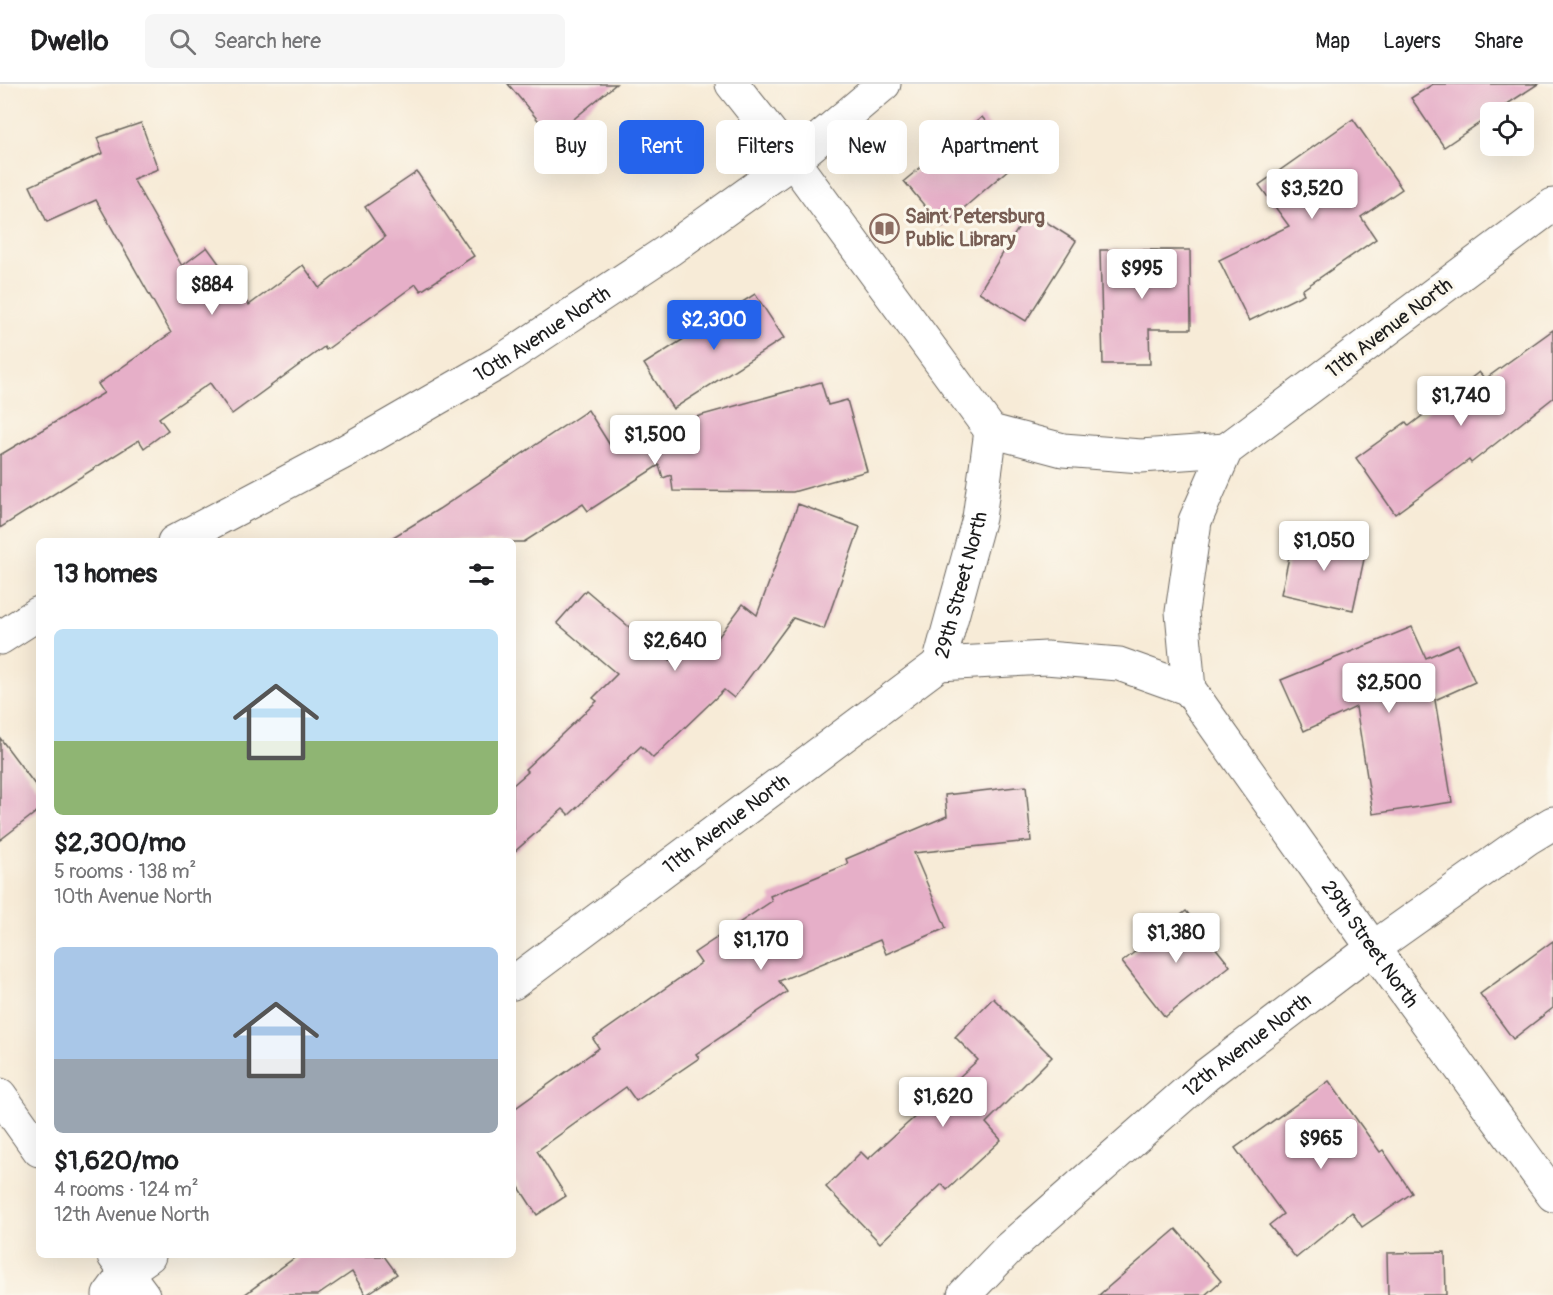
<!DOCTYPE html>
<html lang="en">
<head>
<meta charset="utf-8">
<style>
  body { margin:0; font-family:Pangolin,sans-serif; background:#f6f6f6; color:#202124; height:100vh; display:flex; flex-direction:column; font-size:22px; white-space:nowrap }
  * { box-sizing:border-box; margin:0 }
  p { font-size:20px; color:#757577 }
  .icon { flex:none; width:33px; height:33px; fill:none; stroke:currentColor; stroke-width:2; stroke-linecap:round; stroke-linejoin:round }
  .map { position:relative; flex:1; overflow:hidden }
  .side { position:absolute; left:36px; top:454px; width:480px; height:720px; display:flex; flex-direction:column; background:#fff; border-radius:9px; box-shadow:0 6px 24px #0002 }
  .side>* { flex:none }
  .top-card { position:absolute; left:534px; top:36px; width:570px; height:54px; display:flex; gap:12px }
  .tools { position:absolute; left:1480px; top:18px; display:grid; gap:12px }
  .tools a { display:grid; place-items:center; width:54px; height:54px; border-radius:9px; background:#fff; box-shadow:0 6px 24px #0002; font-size:30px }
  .price { position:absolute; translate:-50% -51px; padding:0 14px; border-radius:6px; background:#fff; color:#222; font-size:20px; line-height:39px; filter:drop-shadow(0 2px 3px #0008) }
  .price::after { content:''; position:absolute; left:50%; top:36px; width:18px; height:14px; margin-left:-9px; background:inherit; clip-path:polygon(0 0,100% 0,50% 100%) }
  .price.active { background:#2563eb; color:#fff }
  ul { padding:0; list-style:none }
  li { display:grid; align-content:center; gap:12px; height:318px; padding:0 18px }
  li span { display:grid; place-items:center; height:186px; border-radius:9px; color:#555 }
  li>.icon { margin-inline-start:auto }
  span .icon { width:108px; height:108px; fill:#fffc; stroke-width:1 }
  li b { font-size:26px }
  h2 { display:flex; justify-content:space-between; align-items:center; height:72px; padding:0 18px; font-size:26px }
  .tag { padding:0 21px; border-radius:9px; background:#fff; box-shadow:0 6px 24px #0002; font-size:21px; line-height:54px }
  .tag.active { background:#2563eb; color:#fff }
  header { display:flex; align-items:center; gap:36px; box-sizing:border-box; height:84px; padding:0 30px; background:#fff; border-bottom:2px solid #e0e0e0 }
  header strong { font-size:28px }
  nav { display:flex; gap:33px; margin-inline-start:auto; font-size:21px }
  .search { width:420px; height:54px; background:#f6f6f6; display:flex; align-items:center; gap:15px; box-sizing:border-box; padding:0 21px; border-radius:9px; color:#757577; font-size:22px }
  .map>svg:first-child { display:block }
  .building { fill:#e6afc8 }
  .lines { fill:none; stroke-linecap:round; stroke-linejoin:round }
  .minor-casing { stroke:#69645d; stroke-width:35 }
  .tertiary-casing { stroke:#69645d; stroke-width:35 }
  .minor { stroke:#fff; stroke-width:33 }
  .tertiary { stroke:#fff; stroke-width:33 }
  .labels { text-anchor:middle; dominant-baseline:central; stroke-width:6; stroke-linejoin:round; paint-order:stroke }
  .education-label { font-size:20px; font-weight:bold; fill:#785e54; stroke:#fbf7ec; text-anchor:start }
  .street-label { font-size:20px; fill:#1c1c1c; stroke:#fbf7ec }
</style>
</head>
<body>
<header>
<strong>Dwello</strong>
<div class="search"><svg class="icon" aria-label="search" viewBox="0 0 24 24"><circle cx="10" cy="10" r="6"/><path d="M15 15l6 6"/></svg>Search here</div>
<nav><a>Map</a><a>Layers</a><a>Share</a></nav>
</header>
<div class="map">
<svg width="1553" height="1211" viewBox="0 0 1553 1211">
  <rect width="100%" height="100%" fill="#fbf7ec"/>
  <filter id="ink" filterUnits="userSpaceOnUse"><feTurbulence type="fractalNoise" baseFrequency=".0167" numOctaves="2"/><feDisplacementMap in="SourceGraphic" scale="12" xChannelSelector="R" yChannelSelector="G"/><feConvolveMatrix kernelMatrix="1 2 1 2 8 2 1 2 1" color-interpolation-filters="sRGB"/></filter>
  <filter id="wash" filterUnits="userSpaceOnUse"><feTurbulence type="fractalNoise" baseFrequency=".008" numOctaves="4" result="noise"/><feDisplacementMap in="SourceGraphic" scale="24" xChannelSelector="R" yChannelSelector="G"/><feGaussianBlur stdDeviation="1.35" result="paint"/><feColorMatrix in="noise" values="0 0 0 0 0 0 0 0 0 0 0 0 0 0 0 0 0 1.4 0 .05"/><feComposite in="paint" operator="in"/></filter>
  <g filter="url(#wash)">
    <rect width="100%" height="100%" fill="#f7ebd7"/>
    <g id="blocks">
      <g class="building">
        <path d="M508,0H616L552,53Z"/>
        <path d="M1433,0H1538L1495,28H1491V31L1444,63L1411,14Z"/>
        <path d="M982,33L1018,77L942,143L904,97Z"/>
        <path d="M1353,35L1402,105L1361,133L1376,155L1302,206L1304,210L1249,237L1219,176L1289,142L1259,101Z"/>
        <path d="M141,39L158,85L133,95L182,182L207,163L249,221L303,181L319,204L385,153L365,123L417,88L474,172L421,207L416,200L326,266L324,263L232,330L210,299L159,334L168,346L144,364L139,356L0,444V371L104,309L98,300L171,249L96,116L47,138L30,102L103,69L97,54Z"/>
        <path d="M1029,127L1076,157L1026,237L979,208Z"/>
        <path d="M1100,166H1190L1191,245H1149L1150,280H1103Z"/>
        <path d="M755,210L784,254L673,325L644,280Z"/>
        <path d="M1553,246V314L1471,379L1469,376L1395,430L1356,374L1406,338L1409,342L1479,288L1485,295Z"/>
        <path d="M821,298L828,321L847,316L867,387L793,408L673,407L671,391L663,394L659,381L588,427L583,420L524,458H385L439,425L588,326L613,366L686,345L681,337Z"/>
        <path d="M798,420L860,443L824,545L793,534L734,614L724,606L653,674L641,662L569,731L563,725L513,769V701L528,688L525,685L597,617L593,614L617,590L557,539L586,506L669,577L692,548L711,563L743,520L757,531Z"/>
        <path d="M1294,450L1366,466L1353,526L1281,510Z"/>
        <path d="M1412,543L1426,574L1458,560L1475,598L1435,616L1452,718L1373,730L1356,623L1304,647L1281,596Z"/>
        <path d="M0,654L39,706V726L0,756Z"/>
        <path d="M1026,702L1031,757L914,769L946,844L886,870L880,856L779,897L787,908L696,970L699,974L636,1017L626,1003L537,1067L566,1112L537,1131L513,1094V1026L599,964L593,955L701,879L694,869L772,817L770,812L848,780L846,775L947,732L945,711Z"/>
        <path d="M1186,827L1230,882L1165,933L1122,878Z"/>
        <path d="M1553,857V924L1513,955L1480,910Z"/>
        <path d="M993,914L1052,973L986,1039L1001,1056L947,1106L942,1100L880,1159L826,1103L861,1068L868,1075L978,976L955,953Z"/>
        <path d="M1329,997L1380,1068L1383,1066L1412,1109L1362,1143L1352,1128L1296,1174L1269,1141L1283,1130L1235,1064Z"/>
        <path d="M1176,1145L1221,1197L1205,1211H1099Z"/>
        <path d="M1445,1168L1446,1211H1388L1387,1169Z"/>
        <path d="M297,1172H384L397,1190L366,1211L352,1188L318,1211H244Z"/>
      </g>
    </g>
  </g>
  <g filter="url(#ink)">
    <use href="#blocks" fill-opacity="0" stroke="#69645d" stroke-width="1.5"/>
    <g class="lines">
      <defs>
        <g id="minor">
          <path d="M732,0L793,77L991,347L1063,366L1141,372L1226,366"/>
          <path id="s1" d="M1553,121L1226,366L1195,437L1182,528L1189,605L1373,864L1553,1111"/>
          <path id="s2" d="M174,458L344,368L500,278L669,166L793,77L884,0"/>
          <path d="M0,554L39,529"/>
          <path d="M939,580L1046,574L1119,580L1189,605"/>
          <path id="s3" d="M939,580L979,434L991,347"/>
          <path id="s4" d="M513,899L939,580"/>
          <path d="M109,1211L126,1188L149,1172"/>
          <path id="s5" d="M964,1211L1008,1165L1205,992L1373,864L1528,754L1553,739"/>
        </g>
        <g id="tertiary">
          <path d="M0,1011L39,1066"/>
          <path d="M114,1172L143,1211"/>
        </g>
      </defs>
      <use href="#minor" class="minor-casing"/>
      <use href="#tertiary" class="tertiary-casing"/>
      <use href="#minor" class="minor"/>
      <use href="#tertiary" class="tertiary"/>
    </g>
  </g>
  <defs>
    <symbol id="library-ring" viewBox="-11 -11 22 22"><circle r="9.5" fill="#fbf7ec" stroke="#8d6e63" stroke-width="1.5"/><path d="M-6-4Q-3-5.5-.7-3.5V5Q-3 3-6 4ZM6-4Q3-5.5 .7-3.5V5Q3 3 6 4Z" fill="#8d6e63"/></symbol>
  </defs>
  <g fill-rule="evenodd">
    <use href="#library-ring" x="868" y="128" width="33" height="33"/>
  </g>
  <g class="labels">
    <g class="education-label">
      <text x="905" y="132">Saint Petersburg<tspan x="905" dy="23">Public Library</tspan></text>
    </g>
    <g class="street-label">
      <text transform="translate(1389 244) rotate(-37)">11th Avenue North</text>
      <text stroke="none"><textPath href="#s2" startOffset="423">10th Avenue North</textPath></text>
      <text stroke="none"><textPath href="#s3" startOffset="82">29th Street North</textPath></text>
      <text stroke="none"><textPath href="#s4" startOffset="266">11th Avenue North</textPath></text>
      <text stroke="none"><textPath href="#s1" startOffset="968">29th Street North</textPath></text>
      <text stroke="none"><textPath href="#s5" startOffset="378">12th Avenue North</textPath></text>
    </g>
  </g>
</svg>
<div class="tools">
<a><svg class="icon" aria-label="locate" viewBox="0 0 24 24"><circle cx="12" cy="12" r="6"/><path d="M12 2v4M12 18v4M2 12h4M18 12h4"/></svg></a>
</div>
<b class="price" style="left:1312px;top:136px">$3,520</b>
<b class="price" style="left:1142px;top:216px">$995</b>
<b class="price" style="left:212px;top:232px">$884</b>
<b class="price active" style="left:714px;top:267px">$2,300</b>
<b class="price" style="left:1461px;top:343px">$1,740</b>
<b class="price" style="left:655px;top:382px">$1,500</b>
<b class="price" style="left:1324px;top:488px">$1,050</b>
<b class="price" style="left:675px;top:588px">$2,640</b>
<b class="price" style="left:1389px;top:630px">$2,500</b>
<b class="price" style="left:1176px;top:880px">$1,380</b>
<b class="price" style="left:761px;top:887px">$1,170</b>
<b class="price" style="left:943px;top:1044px">$1,620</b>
<b class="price" style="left:1321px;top:1086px">$965</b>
<div class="top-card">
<a class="tag">Buy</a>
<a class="tag active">Rent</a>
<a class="tag">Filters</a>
<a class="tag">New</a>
<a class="tag">Apartment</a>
</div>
<section class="side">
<h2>13 homes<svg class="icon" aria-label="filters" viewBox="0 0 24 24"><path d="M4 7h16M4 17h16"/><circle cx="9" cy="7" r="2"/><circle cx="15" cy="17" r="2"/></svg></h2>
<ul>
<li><span style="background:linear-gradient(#bfe0f5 60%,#8fb573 0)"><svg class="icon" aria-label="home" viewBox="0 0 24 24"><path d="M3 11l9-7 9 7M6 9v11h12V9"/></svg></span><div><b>$2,300/mo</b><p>5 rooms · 138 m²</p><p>10th Avenue North</p></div></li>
<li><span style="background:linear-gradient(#a9c7e8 60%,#9aa5b1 0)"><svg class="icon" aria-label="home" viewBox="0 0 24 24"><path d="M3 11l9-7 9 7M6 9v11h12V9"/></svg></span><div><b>$1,620/mo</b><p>4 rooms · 124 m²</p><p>12th Avenue North</p></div></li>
</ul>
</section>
</div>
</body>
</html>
